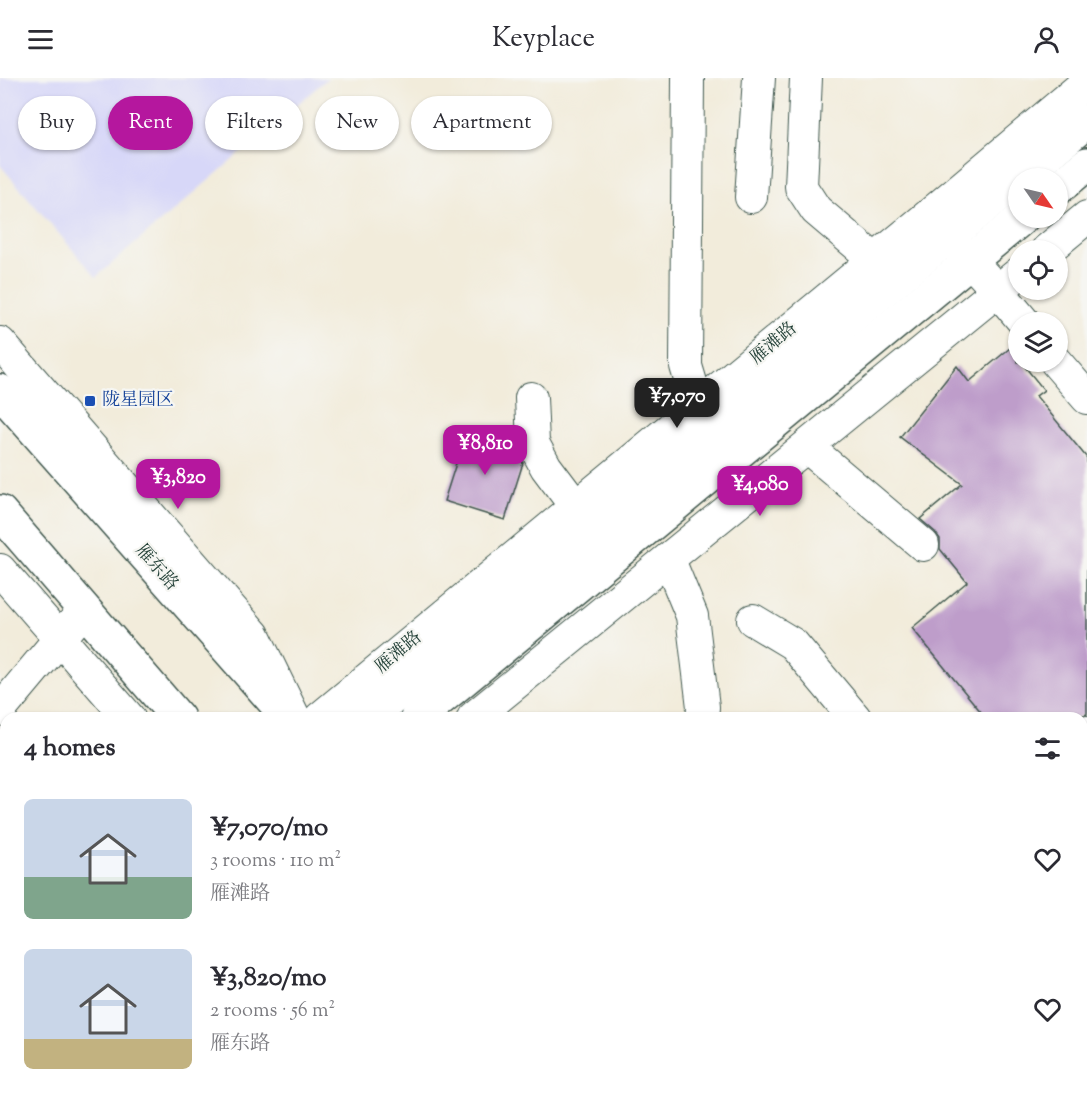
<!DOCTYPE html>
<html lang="en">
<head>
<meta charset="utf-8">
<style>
  body { margin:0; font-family:"Sorts Mill Goudy","Noto Serif SC",serif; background:#f2f2f3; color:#2b2b33; height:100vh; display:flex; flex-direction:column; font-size:22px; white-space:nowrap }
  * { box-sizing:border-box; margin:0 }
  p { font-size:20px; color:#7c7c81 }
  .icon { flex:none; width:33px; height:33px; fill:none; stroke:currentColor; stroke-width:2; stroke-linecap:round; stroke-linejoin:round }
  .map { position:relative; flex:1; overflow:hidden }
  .details { position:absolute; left:0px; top:634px; width:1088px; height:386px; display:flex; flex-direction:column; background:#fff; border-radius:18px 18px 0 0; box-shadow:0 2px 4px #0004 }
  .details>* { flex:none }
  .guide { position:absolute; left:18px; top:18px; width:600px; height:54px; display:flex; gap:12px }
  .needle { width:39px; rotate:124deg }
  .controls { position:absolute; left:1008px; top:90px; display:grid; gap:12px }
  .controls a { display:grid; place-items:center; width:60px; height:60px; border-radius:50%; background:#fff; box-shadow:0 2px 4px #0004; font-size:30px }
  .price { position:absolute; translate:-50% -51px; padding:0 14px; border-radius:12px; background:#b5179e; color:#fff; font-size:20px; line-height:39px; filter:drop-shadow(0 2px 3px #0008) }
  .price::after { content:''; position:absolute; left:50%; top:36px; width:18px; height:14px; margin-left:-9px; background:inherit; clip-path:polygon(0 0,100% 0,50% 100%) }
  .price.active { background:#222; color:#fff }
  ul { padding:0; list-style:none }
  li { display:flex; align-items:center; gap:18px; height:150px; padding:0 24px }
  li span { display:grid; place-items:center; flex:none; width:168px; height:120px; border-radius:9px; color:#555 }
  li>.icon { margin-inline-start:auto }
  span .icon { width:72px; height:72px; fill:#fffc; stroke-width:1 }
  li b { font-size:26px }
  h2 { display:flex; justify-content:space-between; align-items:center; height:72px; padding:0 24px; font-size:26px }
  .chip { padding:0 21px; border-radius:27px; background:#fff; box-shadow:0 2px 4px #0004; font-size:21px; line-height:54px }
  .chip.active { background:#b5179e; color:#fff }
  header { display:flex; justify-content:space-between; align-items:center; height:78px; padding:0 24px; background:#fff; font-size:27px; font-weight:600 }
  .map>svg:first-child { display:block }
  .built { fill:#d7d7f8 }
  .building { fill:#be9dca }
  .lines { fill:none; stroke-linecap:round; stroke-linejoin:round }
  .minor-tunnel { stroke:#c8c9ba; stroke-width:32; stroke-dasharray:32 16; stroke-linecap:butt }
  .minor-casing { stroke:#3f574d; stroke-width:34 }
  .major-casing { stroke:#3f574d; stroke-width:36 }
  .minor { stroke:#fff; stroke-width:32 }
  .major { stroke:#fff; stroke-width:33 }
  .transit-dot { fill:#1a4fb4; stroke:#f6f6f2; stroke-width:2 }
  .labels { text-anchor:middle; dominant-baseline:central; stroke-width:4.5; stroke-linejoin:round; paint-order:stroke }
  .street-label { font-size:18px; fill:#1f3d34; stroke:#f6f6f2 }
  .transit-label { font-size:18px; fill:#164399; stroke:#f6f6f2; text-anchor:start }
</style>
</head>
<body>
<header><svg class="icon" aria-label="menu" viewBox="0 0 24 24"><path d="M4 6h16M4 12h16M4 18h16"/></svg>Keyplace<svg class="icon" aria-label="person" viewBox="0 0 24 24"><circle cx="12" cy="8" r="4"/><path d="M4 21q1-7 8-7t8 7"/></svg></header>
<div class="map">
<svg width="1087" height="1019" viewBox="0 0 1087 1019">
  <rect width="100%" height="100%" fill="#f6f6f2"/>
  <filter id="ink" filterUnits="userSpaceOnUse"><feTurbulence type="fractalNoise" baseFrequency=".0167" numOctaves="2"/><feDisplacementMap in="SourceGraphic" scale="12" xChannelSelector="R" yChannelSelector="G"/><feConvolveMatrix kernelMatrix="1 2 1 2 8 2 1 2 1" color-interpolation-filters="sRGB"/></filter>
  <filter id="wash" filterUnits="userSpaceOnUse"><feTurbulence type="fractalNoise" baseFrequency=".008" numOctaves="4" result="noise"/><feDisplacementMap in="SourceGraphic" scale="24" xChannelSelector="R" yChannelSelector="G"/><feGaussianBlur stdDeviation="1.35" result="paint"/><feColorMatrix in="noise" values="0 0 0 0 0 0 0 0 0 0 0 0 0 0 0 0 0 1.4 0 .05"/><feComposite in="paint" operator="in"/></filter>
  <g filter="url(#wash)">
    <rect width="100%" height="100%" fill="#f2ecdb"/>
    <path class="built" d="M0,0H328L96,199L0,87Z"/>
    <g id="blocks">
      <g class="building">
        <path d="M1010,270L1018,280V284H1021L1044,312L1036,318L1087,380V636L1075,640H986L912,550L967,504L940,471V461L935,454L920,441L962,406L900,359L957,288L969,304Z"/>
        <path d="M466,354L516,370L523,385L505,442L444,423Z"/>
      </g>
    </g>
  </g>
  <g filter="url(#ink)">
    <use href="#blocks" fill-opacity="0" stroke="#3f574d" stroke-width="1.5"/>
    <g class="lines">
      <path class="minor-tunnel" d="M0,706L6,713"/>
      <defs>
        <g id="minor">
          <path d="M688,0L686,288L698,328"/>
          <path d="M806,0L801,109L816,132L875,182"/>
          <path d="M751,119L759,0"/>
          <path d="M952,163L998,213L1024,244"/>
          <path d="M1047,172L1087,139"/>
          <path d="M0,265L254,557L293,637"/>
          <path d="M1056,284L1087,320"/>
          <path d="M531,320L533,365L546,389L576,429"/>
          <path d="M807,369L923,467"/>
          <path d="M669,482L692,538L703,629L702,640"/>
          <path d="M0,492L129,640"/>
          <path d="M753,542L793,566L855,640"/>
          <path d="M0,632L72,546"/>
          <path d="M320,640L929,137L1087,4"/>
          <path d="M473,640L1018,196"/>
          <path d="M1082,657L1087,654"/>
          <path d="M1082,906L1087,897"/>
          <path d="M377,1014L381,1019"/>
          <path d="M427,1014L431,1019"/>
          <path d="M708,1014L713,1019"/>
          <path d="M1011,1014L1018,1019"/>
          <path d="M1069,1014L1073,1019"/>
          <path d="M186,1019L192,1014"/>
        </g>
        <g id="major">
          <path d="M1019,100L1087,43"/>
          <path d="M1058,110L1087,86"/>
          <path d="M0,313L289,640"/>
          <path d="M0,434L178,640"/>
          <path d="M368,640L1018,101"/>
          <path d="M417,640L1022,140"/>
          <path d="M0,950L6,945"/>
          <path d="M0,990L6,985"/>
          <path d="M500,1014L504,1019"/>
          <path d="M619,1014L624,1019"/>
        </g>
      </defs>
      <use href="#minor" class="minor-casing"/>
      <use href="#major" class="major-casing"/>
      <use href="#minor" class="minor"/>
      <use href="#major" class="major"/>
    </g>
  </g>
  <rect class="transit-dot" x="84" y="317" width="12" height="12" rx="3"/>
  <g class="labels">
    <g class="street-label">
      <text transform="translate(774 266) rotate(-40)">雁滩路</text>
      <text transform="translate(156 490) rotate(49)">雁东路</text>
      <text transform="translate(399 575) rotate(-40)">雁滩路</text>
    </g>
    <g class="transit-label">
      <text x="102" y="323">陇星园区</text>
    </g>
  </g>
</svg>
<div class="controls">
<a><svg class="needle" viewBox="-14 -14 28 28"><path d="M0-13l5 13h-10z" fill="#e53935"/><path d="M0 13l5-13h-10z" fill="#7c7c81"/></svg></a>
<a><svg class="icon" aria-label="locate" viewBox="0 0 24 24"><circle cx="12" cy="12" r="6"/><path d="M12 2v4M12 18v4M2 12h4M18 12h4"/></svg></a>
<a><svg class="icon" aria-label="layers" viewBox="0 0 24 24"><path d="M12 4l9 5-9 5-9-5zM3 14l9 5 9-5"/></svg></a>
</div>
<b class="price active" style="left:677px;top:351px">¥7,070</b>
<b class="price" style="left:485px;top:398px">¥8,810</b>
<b class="price" style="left:178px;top:432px">¥3,820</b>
<b class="price" style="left:760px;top:439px">¥4,080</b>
<div class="guide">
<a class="chip">Buy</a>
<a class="chip active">Rent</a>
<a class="chip">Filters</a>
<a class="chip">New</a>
<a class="chip">Apartment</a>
</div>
<section class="details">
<h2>4 homes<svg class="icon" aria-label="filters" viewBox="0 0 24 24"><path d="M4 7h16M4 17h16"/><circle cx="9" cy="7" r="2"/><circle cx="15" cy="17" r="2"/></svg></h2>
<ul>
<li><span style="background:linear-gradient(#c9d6e8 65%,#7fa58c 0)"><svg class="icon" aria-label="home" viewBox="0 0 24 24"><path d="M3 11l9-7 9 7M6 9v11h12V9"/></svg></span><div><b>¥7,070/mo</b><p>3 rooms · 110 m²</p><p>雁滩路</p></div><svg class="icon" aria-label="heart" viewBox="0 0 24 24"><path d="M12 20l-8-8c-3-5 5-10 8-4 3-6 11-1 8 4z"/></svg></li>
<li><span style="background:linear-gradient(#c9d6e8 75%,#c2b280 0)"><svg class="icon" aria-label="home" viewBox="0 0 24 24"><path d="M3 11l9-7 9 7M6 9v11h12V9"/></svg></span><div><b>¥3,820/mo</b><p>2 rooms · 56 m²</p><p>雁东路</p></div><svg class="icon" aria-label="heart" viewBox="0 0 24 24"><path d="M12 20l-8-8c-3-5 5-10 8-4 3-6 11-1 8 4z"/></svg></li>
</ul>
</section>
</div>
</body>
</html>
